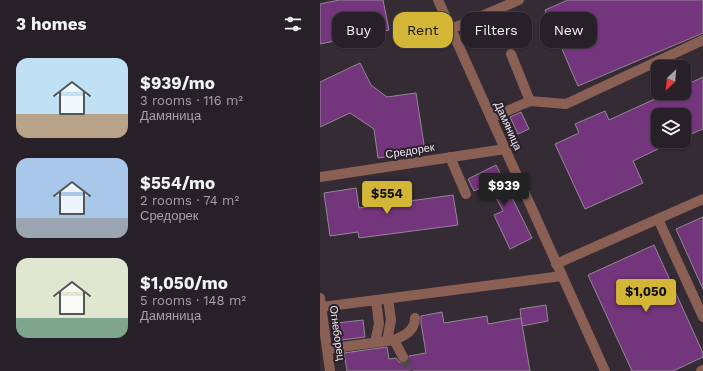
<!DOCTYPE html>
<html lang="en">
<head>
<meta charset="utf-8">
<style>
  body { margin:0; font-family:"Work Sans",sans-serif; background:#2f2830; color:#f1f3f6; height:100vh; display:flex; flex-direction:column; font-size:15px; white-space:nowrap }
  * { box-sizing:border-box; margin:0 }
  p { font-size:13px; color:#a4a3a8 }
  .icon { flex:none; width:22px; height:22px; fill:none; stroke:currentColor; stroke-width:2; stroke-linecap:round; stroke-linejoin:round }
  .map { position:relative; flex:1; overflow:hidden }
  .drawer { display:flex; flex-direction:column; background:#272028; width:320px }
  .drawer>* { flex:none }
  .top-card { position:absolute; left:12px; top:12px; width:311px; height:36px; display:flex; gap:8px }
  .needle { width:26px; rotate:206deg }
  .buttons { position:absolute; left:331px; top:60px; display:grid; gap:8px }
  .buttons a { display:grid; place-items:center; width:40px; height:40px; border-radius:8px; background:#272028; box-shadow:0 1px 3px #0004,0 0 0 1px #433e45; font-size:20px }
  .price { position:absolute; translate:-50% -34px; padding:0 9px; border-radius:4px; background:#d3b635; color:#111; font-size:13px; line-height:26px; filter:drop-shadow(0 1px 2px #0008) }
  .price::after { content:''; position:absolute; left:50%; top:24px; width:12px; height:9px; margin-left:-6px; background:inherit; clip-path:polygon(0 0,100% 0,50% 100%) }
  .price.selected { background:#222; color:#fff }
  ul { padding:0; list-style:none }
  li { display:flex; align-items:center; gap:12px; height:100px; padding:0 16px }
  li span { display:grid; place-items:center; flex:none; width:112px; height:80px; border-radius:12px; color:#555 }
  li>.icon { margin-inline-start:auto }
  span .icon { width:48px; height:48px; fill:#fffc; stroke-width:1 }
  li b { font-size:17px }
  h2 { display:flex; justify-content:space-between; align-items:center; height:48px; padding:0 16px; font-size:17px }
  .tag { padding:0 14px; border-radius:12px; background:#272028; box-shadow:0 1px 3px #0004,0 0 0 1px #433e45; font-size:14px; line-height:36px }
  .tag.selected { background:#d3b635; color:#111 }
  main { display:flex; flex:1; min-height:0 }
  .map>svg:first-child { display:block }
  .building { fill:#73357b; stroke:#948895 }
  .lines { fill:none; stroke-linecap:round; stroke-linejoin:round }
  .minor-tunnel { stroke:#504851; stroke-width:10; stroke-dasharray:10 5; stroke-linecap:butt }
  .minor { stroke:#8a6055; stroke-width:10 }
  .labels { text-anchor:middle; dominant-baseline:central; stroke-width:4; stroke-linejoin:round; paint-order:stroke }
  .street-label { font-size:11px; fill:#f0e9f0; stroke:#2a212b }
</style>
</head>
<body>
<main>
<section class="drawer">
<h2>3 homes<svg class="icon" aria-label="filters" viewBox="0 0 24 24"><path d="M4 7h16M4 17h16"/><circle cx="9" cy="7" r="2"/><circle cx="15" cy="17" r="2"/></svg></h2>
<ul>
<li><span style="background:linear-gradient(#bfe0f5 70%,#b9a48a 0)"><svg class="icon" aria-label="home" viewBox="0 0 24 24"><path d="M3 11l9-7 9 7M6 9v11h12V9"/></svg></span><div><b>$939/mo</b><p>3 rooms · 116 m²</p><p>Дамяница</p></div></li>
<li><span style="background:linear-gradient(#a9c7e8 75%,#9aa5b1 0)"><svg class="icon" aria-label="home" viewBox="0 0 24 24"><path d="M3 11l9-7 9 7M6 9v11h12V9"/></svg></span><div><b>$554/mo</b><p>2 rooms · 74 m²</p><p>Средорек</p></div></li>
<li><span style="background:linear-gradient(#dfe7d0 75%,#7fa58c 0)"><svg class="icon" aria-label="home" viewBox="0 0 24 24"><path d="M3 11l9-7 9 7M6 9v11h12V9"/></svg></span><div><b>$1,050/mo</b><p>5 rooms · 148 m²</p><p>Дамяница</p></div></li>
</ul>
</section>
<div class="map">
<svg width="383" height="371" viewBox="0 0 383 371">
  <rect width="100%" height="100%" fill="#342b35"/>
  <g class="building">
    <path d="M19,0H63L69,30L0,44V4Z"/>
    <path d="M248,0H383V33L258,86L225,10Z"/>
    <path d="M40,63L51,85L67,97L96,93L105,151L58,158L54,129L30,113L0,127V82Z"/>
    <path d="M383,77V129L364,137V115H338V149L313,161L323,183L265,209L235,144L259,133L255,124L285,111L289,120L348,93H364V86Z"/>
    <path d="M201,112L209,129L198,134L190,117Z"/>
    <path d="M176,165L212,238L190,249L174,215L183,211L169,184L154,191L148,179Z"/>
    <path d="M36,188L39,208L133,195L138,225L39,238L38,232L10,236L4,193Z"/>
    <path d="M383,217V289L356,229Z"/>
    <path d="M334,245L383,353V357L353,371H312L268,275Z"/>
    <path d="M226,305L228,321L202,326L200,309Z"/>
    <path d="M122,312L124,323L167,316L168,324L201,318L210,371H27L24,353L67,347L69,359L76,358L79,362L83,363L88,361L89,356L106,353L101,323V316Z"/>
    <path d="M43,320L45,337L22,340V339L18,340L16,323Z"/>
  </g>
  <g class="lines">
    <path class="minor-tunnel" d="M83,357L92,371"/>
    <g class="minor">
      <path d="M118,0L285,371"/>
      <path d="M131,29L199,0"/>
      <path d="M191,54L210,101"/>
      <path d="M171,118L210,101L246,104L383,40"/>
      <path d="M130,157L146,194"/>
      <path d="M0,177L185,149"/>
      <path d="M338,219L383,317"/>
      <path d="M236,264L383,199"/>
      <path d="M0,298L10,371"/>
      <path d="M2,307L242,276"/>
      <path d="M74,340C84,336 95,331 95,318"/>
      <path d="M67,341L71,320L68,299"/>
      <path d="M55,342L59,324L56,300"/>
      <path d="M7,349L74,340L83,357"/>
      <path d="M381,371L383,370"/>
    </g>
  </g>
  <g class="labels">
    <g class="street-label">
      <text transform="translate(188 126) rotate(66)">Дамяница</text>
      <text transform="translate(90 151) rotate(-9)">Средорек</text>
      <text transform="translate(17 333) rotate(82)">Огнеборец</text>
    </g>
  </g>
</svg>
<div class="buttons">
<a><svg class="needle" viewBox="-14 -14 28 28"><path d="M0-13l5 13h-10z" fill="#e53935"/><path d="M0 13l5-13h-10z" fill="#a4a3a8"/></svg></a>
<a><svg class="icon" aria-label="layers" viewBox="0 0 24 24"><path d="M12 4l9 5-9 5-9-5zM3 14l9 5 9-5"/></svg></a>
</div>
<b class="price selected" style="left:184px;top:207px">$939</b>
<b class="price" style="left:67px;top:215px">$554</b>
<b class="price" style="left:326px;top:313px">$1,050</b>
<div class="top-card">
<a class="tag">Buy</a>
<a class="tag selected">Rent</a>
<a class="tag">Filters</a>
<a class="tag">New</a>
</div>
</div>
</main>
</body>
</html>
